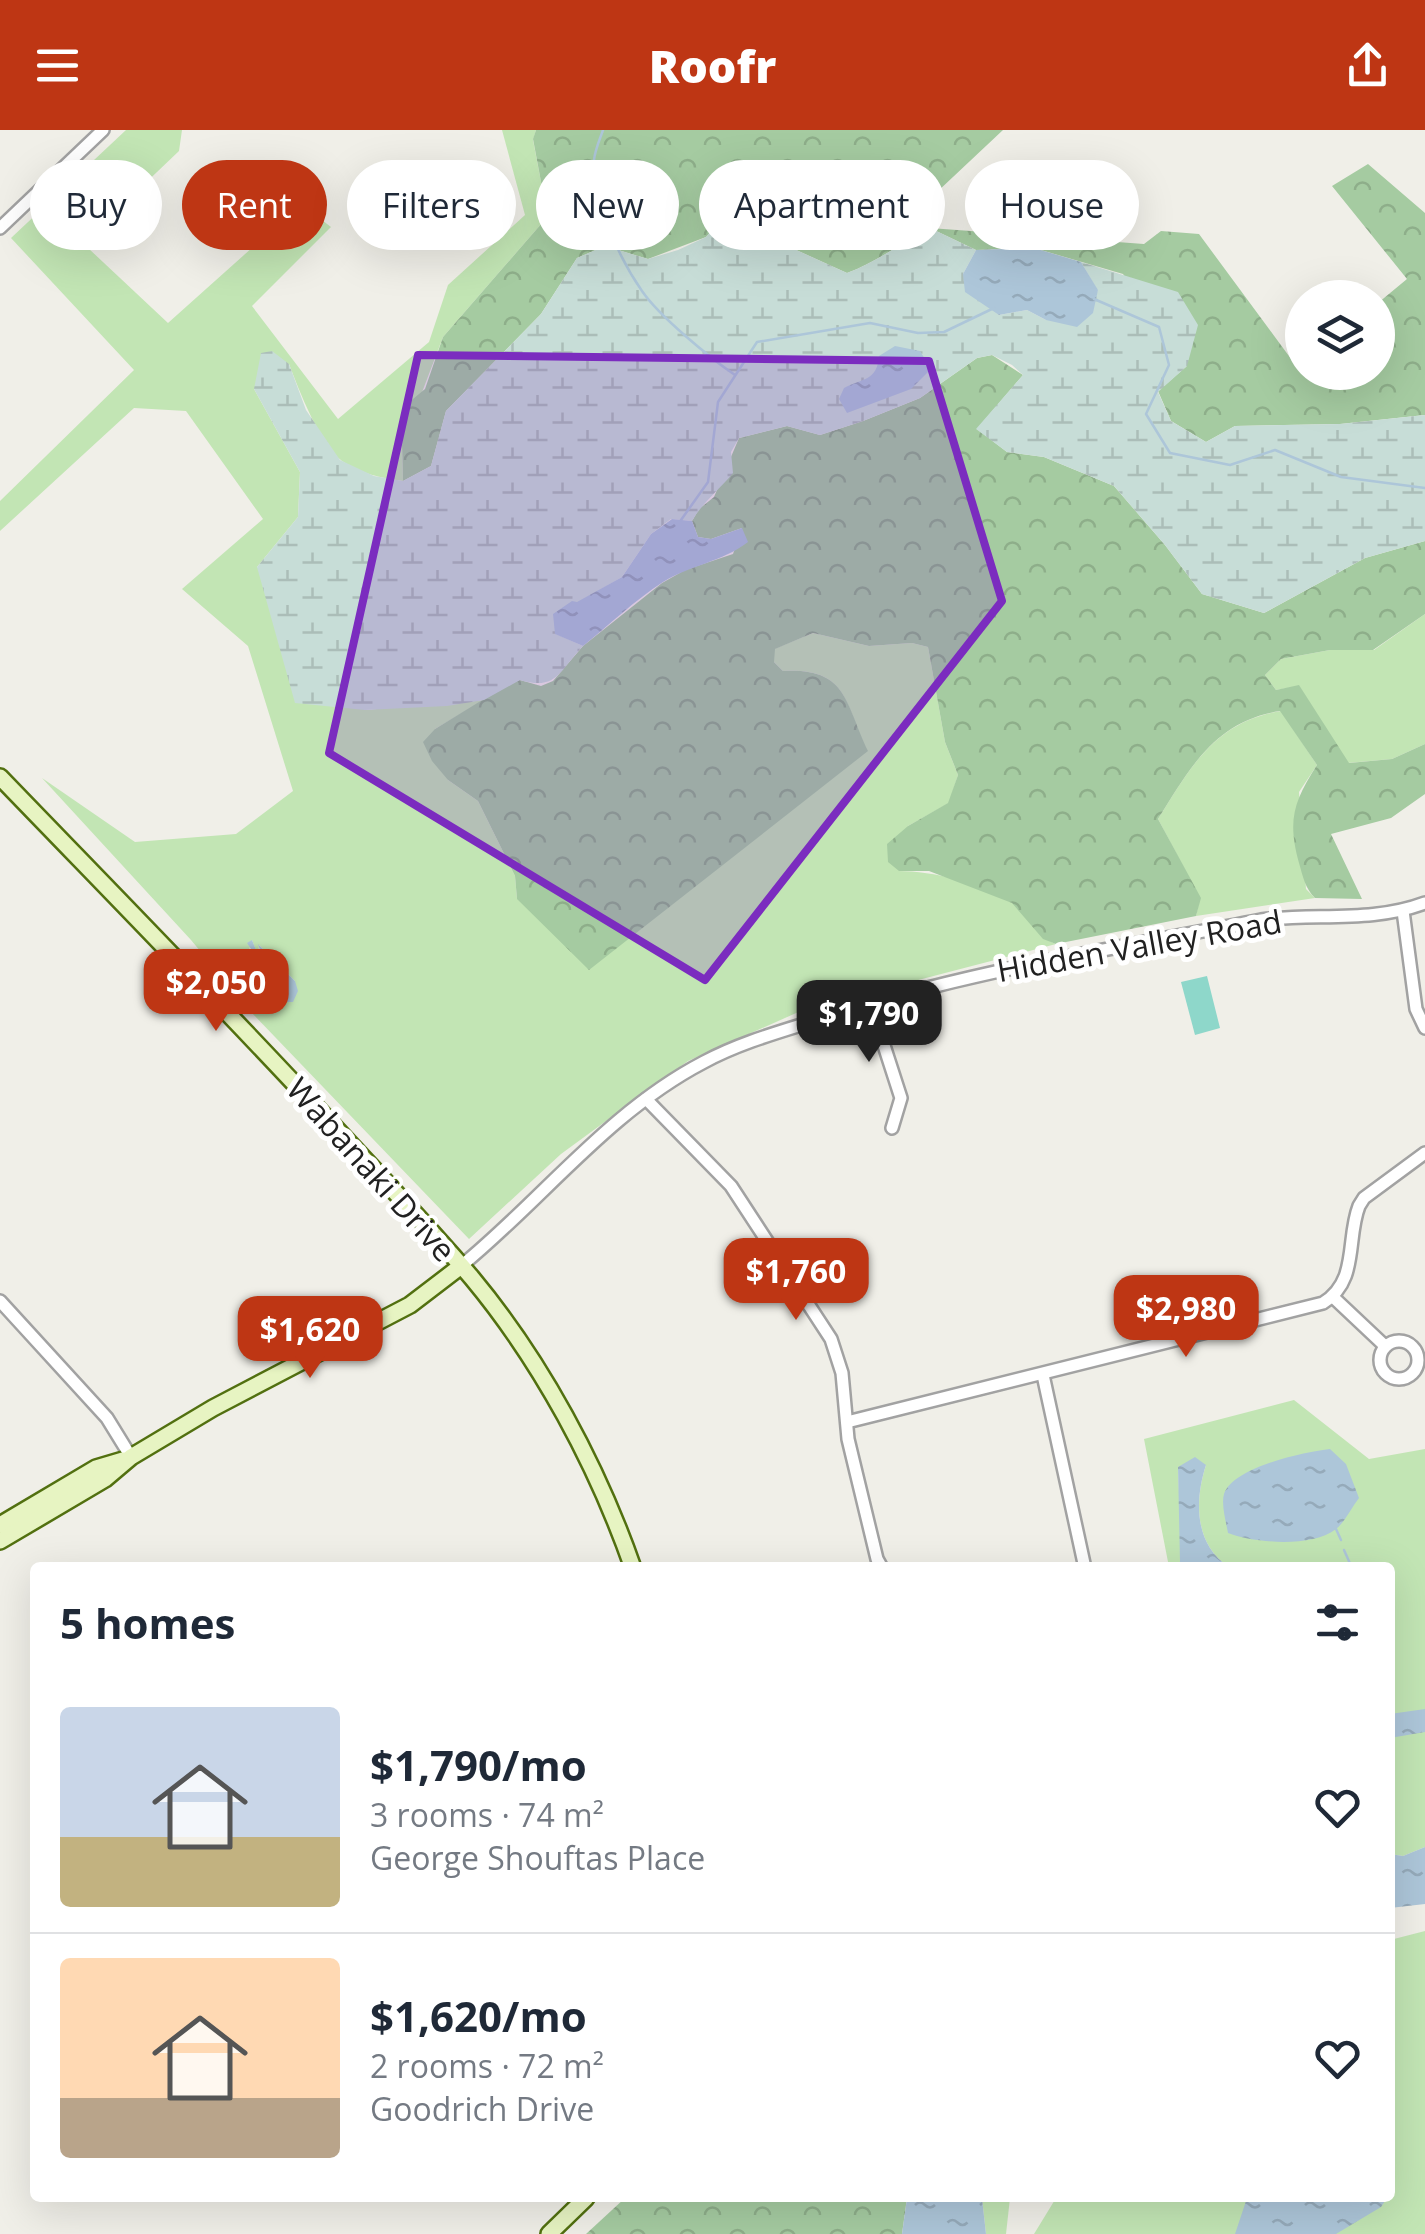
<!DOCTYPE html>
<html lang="en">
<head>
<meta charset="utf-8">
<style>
  body { margin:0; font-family:"Open Sans",sans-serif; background:#f6f6f7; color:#1f2937; height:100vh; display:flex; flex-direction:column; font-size:38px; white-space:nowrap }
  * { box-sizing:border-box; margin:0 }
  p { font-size:32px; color:#747a83 }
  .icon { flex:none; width:55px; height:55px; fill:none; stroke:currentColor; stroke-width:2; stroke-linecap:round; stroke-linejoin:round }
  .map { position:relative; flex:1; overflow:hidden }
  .side { position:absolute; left:30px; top:1432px; width:1365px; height:640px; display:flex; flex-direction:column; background:#fff; border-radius:10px; box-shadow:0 10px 40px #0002 }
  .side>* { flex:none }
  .hud { position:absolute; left:30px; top:30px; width:1365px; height:90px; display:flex; gap:20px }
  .buttons { position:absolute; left:1285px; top:150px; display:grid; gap:20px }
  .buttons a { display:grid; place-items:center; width:110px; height:110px; border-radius:50%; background:#fff; box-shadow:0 10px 40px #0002; font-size:50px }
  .price { position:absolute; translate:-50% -85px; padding:0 22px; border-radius:20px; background:#be3614; color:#fff; font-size:32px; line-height:65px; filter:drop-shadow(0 2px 5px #0008) }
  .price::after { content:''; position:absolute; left:50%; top:60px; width:30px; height:22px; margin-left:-15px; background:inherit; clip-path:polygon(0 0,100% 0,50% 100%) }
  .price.active { background:#222; color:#fff }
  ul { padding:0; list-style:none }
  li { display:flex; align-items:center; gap:30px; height:250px; padding:0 30px }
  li+li { border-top:2px solid #e0e1e3 }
  li span { display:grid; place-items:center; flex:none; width:280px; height:200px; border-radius:10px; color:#555 }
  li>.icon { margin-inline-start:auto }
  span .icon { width:120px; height:120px; fill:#fffc; stroke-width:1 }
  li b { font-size:42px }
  h2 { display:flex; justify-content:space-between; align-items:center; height:120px; padding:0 30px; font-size:42px }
  .pill { padding:0 35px; border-radius:45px; background:#fff; box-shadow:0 10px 40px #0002; font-size:35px; line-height:90px }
  .pill.active { background:#be3614; color:#fff }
  header { display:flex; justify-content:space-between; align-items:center; height:130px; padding:0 30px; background:#be3614; color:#fff; font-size:45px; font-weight:800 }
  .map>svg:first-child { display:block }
  .grass { fill:#c2e5b4; fill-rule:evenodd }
  .forest { fill:url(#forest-crowns) }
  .wetland { fill:url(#wetland-marsh) }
  .pitch { fill:#8ed7ca }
  .water { fill:url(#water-ripples) }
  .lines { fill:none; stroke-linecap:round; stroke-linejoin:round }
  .stream { stroke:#adc6d9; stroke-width:2.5 }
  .street-casing { stroke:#a2a2a2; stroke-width:16 }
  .secondary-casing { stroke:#527010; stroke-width:20 }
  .street { stroke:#fff; stroke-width:11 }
  .secondary { stroke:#e7f4c2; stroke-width:15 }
  .marked { fill:#7b2cbf; fill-opacity:0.2; stroke:#7b2cbf; stroke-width:8; stroke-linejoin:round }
  .labels { text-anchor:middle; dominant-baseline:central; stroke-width:10; stroke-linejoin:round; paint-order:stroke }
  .street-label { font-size:32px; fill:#212121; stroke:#fff }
</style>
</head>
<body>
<header><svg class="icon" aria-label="menu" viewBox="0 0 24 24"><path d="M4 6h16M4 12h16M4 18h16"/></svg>Roofr<svg class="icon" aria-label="share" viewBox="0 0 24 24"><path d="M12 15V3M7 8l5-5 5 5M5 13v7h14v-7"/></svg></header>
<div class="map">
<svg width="1425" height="2104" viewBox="0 0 1425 2104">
  <defs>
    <pattern id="forest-crowns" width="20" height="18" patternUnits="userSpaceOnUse" patternTransform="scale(2.5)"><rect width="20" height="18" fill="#a5cba1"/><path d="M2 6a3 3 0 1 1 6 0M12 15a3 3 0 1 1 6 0" fill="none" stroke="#8eae8a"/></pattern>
    <pattern id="wetland-marsh" width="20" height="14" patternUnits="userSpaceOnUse" patternTransform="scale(2.5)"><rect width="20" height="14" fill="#c7ddd7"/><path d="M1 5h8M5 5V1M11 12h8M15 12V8" fill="none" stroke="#abbdb8"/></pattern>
    <pattern id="water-ripples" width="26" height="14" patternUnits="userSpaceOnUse" patternTransform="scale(2.5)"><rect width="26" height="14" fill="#adc6d9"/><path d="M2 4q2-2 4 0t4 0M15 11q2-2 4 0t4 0" fill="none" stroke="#95aaba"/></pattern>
  </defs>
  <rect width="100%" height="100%" fill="#f0efe8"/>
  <g class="grass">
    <path d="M126,0H182L179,21L135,63L83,59L55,87L168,193L301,74L331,97L252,176L338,289L429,212L448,155L525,85L502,0H536L533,10L542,57V93L443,207L402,315L403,351C382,348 360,344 342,331C320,315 299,260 289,234L254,259L300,342L298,387L257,437L365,580L484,570L435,599L448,650L478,671L515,746L517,769L867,621C844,570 847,538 783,541L774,532V519L813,503L869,516L912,513L928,517L945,612L958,645L949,673L908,696L899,741C932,741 982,753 1011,772C1029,784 1034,806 1056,814L803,880L688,931L561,1024L469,1109L251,882L191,810L42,648L135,712L236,704L293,661L248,516L182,459L263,389L186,281L134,278L0,401V371L134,240L11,108ZM252,810L258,826L259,815L295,851L255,857L269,846L249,820Z"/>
    <path d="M1425,484V614L1392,629L1348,633L1299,556L1276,560L1265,545L1281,529L1330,520H1374Z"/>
    <path d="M1281,581L1317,635L1299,662L1306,759L1315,768L1196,786L1200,768L1158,689C1190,638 1215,591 1281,581Z"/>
    <path d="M1294,1270L1369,1329L1425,1319V1717L1403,1726L1390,1724V1438L1229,1437C1195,1415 1194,1372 1206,1335L1178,1337L1182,1437H1169L1144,1309Z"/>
    <path d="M1425,1801V2104H1034L1056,2068H1390V1810Z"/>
    <path d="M982,2068H1010L1006,2104H986Z"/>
  </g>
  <g class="forest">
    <path d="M536,0H1003L937,62L930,98L1144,114L1161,101L1199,104L1297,237L1302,234V242H1378V173L1407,149L1332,56L1368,34L1425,83V285L1340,294L1235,296L1206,312L1171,291L1158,261L1187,236L1123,144L1034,118L976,120L930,98C901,113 877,132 847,143L783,114L727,84L706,107L648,129L605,116L577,128L541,184L446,281L431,336L403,351L402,315L407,274L425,259L443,207L542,93V57L533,9Z"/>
    <path d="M992,225L1023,245L977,299L1007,322L1044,327L1114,356L1165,415L1202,464L1264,483L1365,428L1425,411V484L1373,520H1330L1281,529L1265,545L1276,560L1299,555L1349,633L1392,629L1425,614V664L1391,688L1331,704L1362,769L1315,768C1305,758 1303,747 1299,733C1287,690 1294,671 1317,635L1280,581C1215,591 1190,638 1158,689L1201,768L1196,786L1056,814L1043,809L1012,773L929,741H899L888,732L887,714L908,696L948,673L958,645L945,612L928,517L912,513L869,516L813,503L775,519L774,532L783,541C847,538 844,570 868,621L589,840L517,769L515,746L478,671L448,650L432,631L423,612L435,599L510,553L520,550L541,556L553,551L583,516L662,453L685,440L733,424L742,398L711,409L698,407L692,391L699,379L714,367L739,308L787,296L820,305L863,291L920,268L977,228Z"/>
    <path d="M625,2068H907L902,2104H586Z"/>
  </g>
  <path class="wetland" d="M754,66L780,81L783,114L847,143C877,132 901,113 930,98L976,120L963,144L999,185L1027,180L1046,190L1098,161L1081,132L1178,162L1198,195L1187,236L1158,262L1171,291L1206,312L1235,296L1340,294L1425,285V411L1365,428L1264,483L1202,464L1165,415L1114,356L1044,327L1007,322L976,299L1023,245L1012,235L992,225L977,228L920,268L863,291L820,305L787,296L739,308L731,322L733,343C720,359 702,373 692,391L671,389L651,404L622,447L577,473L556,504L583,516C559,541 557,561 520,550L484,570L447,576L365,580L295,573L257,437L298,387L300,342L254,259L261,223L272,221L289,234L306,280L340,330L374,346L403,351L431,336L446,281L541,184L577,128L605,116L648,129L678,120L706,107L727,84Z"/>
  <path class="pitch" d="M1207,846L1220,898L1195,905L1181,852Z"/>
  <g class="water">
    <path d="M1034,118L1081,132L1098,160L1093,183L1077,197L1046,190L1027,180L999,185L965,162L963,144L976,120Z"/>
    <path d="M895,216L920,221L931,239L911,259L847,283L839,269L844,258C863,248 877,251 879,226Z"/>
    <path d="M672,389L692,391L698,407L711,409L742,398L748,412C722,432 690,435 663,452C635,470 609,495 583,516L555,504L553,484L572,471L577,472L622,447L651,404Z"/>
    <path d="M252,810L258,825L261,823L258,814L295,851L298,861L293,872H272L255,856L254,848L266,850L269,846L247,813Z"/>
    <path d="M1330,1319L1346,1334L1359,1368C1352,1377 1345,1392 1336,1399C1312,1418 1254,1413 1228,1403C1226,1392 1221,1374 1224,1364C1233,1337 1304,1322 1330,1319Z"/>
    <path d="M1195,1327L1206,1335C1194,1372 1195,1415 1229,1437H1182L1180,1433L1178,1337Z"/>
    <path d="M1425,1579V1602L1390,1608V1584Z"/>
    <path d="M1425,1717V1774L1390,1778V1724L1403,1726Z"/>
    <path d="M907,2068H982L986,2104H902Z"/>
    <path d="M1247,2068H1387L1381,2077L1336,2104H1235Z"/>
  </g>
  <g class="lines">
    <g class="stream">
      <path d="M603,0C600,9 595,20 594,30C593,71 619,128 642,161C659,186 710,228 735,245"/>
      <path d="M1094,169L1159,197L1169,235L1146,284L1170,323L1230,335L1275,320L1341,347L1425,358"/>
      <path d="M681,390L708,352L718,272L757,212L870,193L918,203L944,202L994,178"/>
      <path d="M1336,1399L1341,1410"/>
      <path d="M1344,1420L1352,1438"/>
    </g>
    <defs>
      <g id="street">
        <path d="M0,98L103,0"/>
        <path d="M1403,781L1416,879L1425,898"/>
        <path d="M870,872L901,968L892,998"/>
        <path d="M646,969L731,1056L831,1209L842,1243L848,1309L877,1429L882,1438"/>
        <path d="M461,1136C543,1069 608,982 704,932C739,913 779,902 817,890C962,842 1112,819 1261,790C1316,783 1372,793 1425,773"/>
        <path d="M1333,1167L1385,1216"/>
        <path d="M0,1171L107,1288L131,1327"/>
        <circle cx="1399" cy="1230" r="19"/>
        <path d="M1043,1245L1085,1438"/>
        <path d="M847,1292L1323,1173C1359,1151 1346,1109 1359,1076L1364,1068L1425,1023"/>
      </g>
      <g id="secondary">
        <path d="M0,647C107,758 214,867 319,980C370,1036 423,1090 472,1148C541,1231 597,1335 633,1438"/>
        <path d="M0,1395L96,1338L123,1330"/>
        <path d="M0,1411L105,1349L131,1327L213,1278L410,1175L461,1136"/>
        <path d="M549,2104L586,2068"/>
      </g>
    </defs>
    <use href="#street" class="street-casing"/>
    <use href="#secondary" class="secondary-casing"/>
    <use href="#street" class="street"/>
    <use href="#secondary" class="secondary"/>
  </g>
  <path class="marked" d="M418,225L929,231L1002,471L705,850L329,623Z"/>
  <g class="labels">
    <g class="street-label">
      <text transform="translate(1139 815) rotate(-10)">Hidden Valley Road</text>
      <text transform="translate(372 1039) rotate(48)">Wabanaki Drive</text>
    </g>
  </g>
</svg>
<div class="buttons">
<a><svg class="icon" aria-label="layers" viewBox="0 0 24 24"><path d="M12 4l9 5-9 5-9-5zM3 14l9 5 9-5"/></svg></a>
</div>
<b class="price" style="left:216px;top:904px">$2,050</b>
<b class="price active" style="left:869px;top:935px">$1,790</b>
<b class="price" style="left:796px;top:1193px">$1,760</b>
<b class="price" style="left:1186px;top:1230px">$2,980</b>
<b class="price" style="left:310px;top:1251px">$1,620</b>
<div class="hud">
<a class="pill">Buy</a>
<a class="pill active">Rent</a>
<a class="pill">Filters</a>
<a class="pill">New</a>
<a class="pill">Apartment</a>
<a class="pill">House</a>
</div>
<section class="side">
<h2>5 homes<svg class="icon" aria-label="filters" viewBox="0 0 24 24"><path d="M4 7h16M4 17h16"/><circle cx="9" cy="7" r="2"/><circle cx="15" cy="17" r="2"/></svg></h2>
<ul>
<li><span style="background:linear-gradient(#c9d6e8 65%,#c2b280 0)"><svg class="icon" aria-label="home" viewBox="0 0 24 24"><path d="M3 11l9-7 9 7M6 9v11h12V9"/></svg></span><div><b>$1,790/mo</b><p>3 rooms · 74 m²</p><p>George Shouftas Place</p></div><svg class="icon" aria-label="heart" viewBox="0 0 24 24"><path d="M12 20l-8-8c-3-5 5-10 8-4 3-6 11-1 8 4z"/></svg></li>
<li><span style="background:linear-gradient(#ffd9b3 70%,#b9a48a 0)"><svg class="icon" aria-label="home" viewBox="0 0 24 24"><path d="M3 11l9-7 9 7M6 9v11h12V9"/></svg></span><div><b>$1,620/mo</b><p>2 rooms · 72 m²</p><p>Goodrich Drive</p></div><svg class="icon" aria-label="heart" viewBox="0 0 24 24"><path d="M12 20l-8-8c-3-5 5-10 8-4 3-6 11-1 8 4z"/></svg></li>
</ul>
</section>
</div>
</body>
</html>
